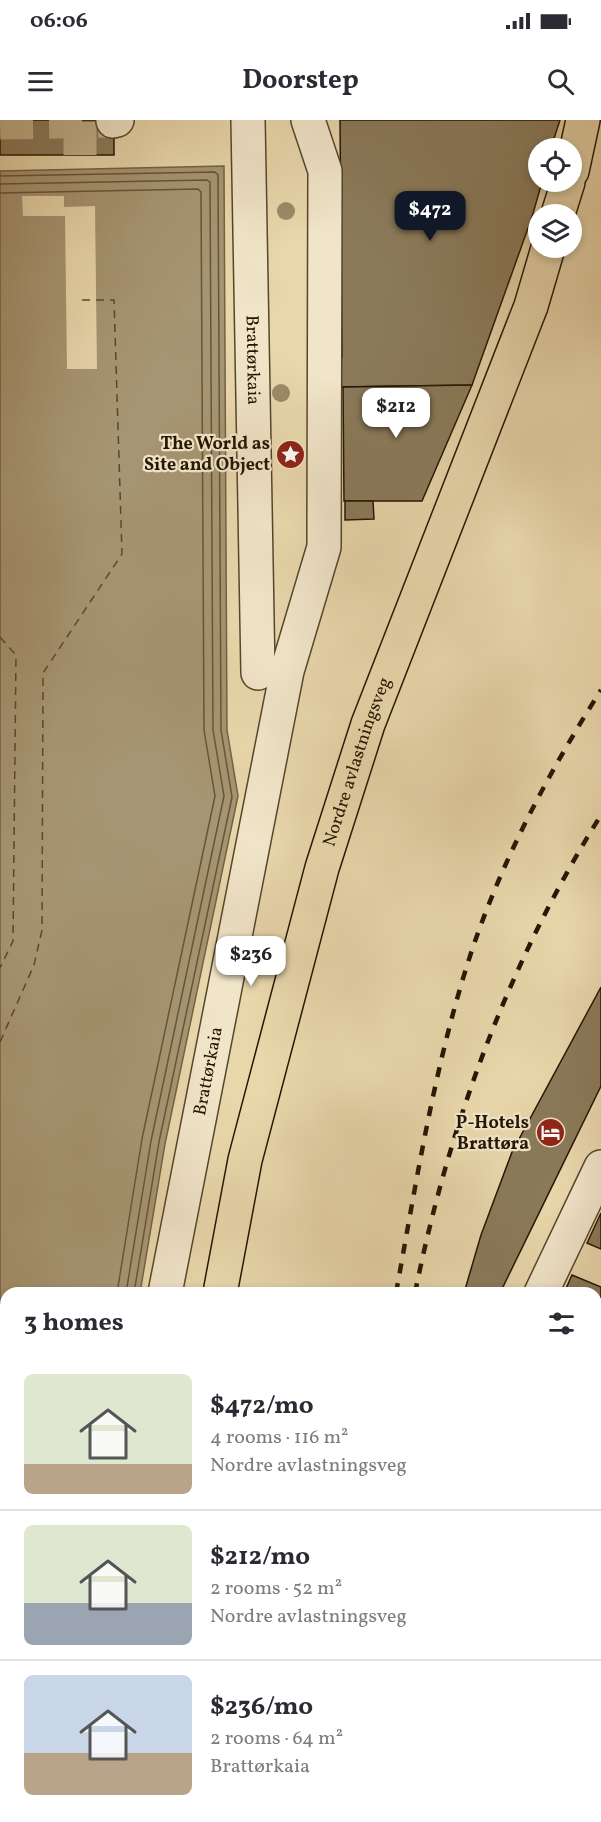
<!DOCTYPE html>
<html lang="en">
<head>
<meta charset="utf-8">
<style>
  body { margin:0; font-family:Vollkorn,serif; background:#f7f7f7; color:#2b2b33; height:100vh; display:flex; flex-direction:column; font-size:22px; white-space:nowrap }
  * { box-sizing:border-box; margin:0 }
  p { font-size:20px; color:#7c7c81 }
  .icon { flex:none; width:33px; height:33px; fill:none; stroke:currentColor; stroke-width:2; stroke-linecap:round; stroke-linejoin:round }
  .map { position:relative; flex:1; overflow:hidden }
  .panel { position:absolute; left:0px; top:1167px; width:602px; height:536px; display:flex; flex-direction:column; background:#fff; border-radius:18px 18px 0 0; box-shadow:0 3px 9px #0003 }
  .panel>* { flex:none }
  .buttons { position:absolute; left:528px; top:18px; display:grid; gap:12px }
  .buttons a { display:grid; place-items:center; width:54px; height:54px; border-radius:50%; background:#fff; box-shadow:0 3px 9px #0003; font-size:30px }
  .price { position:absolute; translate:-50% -51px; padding:0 14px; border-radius:12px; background:#fff; color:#222; font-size:20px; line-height:39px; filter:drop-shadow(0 2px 3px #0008) }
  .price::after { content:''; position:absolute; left:50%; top:36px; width:18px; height:14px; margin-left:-9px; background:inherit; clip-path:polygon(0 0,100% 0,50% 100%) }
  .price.current { background:#111827; color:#fff }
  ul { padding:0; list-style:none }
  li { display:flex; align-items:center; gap:18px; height:150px; padding:0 24px }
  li+li { border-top:2px solid #e1e1e2 }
  li span { display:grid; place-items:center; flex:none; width:168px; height:120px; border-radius:9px; color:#555 }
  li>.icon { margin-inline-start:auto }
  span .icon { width:72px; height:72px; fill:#fffc; stroke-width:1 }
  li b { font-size:26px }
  h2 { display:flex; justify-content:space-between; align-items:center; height:72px; padding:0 24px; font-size:26px }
  .status { display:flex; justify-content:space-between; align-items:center; height:42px; padding:0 30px; background:#fff; direction:ltr }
  .status svg { height:16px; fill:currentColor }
  header { display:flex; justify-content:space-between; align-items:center; height:78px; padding:0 24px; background:#fff; font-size:27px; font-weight:700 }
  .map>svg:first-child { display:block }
  .water { fill:#a69572; stroke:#726245; stroke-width:1.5 }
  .pier { fill:#e9d7ac }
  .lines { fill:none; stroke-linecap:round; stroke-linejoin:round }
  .shore { stroke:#64553a; stroke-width:1.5 }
  .ferry { stroke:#57482f; stroke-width:1.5; stroke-dasharray:8 6; stroke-linecap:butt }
  .building { fill:#8a7a5a; stroke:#231502; stroke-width:1.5 }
  .minor-tunnel { stroke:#c1b08a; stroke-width:33; stroke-dasharray:33 16; stroke-linecap:butt }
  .minor-casing { stroke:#54462c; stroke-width:36 }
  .highway-casing { stroke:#231502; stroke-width:36 }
  .minor { stroke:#f1e5c9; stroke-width:33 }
  .highway { stroke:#e9d7ac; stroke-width:33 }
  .rail { stroke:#231502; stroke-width:4.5; stroke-dasharray:10 10; stroke-linecap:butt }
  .tree { fill:#9b8b69 }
  .labels { text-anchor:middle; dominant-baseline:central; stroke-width:4.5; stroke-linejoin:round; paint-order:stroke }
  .street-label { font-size:18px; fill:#231502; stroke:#f1e5c9 }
  .poi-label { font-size:18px; font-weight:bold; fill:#231502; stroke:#f1e5c9; text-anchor:end }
</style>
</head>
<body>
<div class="status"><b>06:06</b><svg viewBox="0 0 49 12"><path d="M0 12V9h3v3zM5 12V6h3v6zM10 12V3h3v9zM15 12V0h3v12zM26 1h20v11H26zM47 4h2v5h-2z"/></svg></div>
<header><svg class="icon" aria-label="menu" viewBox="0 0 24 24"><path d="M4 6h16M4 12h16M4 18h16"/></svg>Doorstep<svg class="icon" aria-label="search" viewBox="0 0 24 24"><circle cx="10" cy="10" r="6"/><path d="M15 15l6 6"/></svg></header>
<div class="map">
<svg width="601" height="1702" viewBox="0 0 601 1702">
  <rect width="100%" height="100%" fill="#e9d7ac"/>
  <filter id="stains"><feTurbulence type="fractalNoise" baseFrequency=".00333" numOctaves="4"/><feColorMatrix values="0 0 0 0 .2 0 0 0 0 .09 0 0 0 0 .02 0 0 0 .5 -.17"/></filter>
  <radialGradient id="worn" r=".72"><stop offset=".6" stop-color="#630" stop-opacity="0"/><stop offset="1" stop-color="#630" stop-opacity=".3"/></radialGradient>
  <g class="water">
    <path d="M224,46L227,610L238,676L165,1024L140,1173H6V1483L0,1478V51Z"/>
    <path d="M601,1281V1702H431V1696H596V1294Z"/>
  </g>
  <path class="pier" d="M22,76H64V87L95,86L97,249H67L65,96H23Z"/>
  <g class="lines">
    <g class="shore">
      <path d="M0,56L215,52L218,55L221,610L232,677L159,1022L134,1173"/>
      <path d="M0,64L207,60L210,62L213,610L224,676L151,1021L126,1173"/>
      <path d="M0,73L198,69L201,72L204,610L215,676L142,1019L117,1173"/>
    </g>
    <g class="ferry">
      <path d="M0,517L16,535L13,821L0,848"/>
      <path d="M0,922L34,845L42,810L43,553L122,434L114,180H81"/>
      <path d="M0,1274L6,1285"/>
      <path d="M0,1338L6,1350"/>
      <path d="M552,1696L559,1702"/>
      <path d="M576,1696L583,1702"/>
    </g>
  </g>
  <g class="building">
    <rect x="0" y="0" width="114" height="35"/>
    <path d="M340,0H560L551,28H538V62H542L532,97L472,265L339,267V237H342Z"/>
    <path d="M472,265L422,381H344L343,267Z"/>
    <path d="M345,381H373L374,399L345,400Z"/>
    <path d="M601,867V966L500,1173H464L481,1115L512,1032Z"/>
    <path d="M601,1093V1129L587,1123Z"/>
    <path d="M572,1155L601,1167V1200L596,1213V1173H564Z"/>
  </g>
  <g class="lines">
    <g class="minor-tunnel">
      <path d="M0,3L113,1"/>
      <path d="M80,35V2"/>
    </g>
    <defs>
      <g id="minor">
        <path id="s1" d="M248,0L258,553"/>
        <path d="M113,1L117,0"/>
        <path id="s2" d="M165,1173L287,551L324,427L325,51L308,0"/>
        <path d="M541,1173L601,1047"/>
        <path d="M375,1696V1702"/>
        <path d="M439,1702V1698V1702"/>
      </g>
      <g id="highway">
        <path d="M572,51L583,0"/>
        <path d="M558,94L568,62"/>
        <path id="s3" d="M220,1173L245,1040L322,748L368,604L531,186L548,128"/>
        <path d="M138,1702L139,1696"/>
      </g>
    </defs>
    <use href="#minor" class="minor-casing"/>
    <use href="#highway" class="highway-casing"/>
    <use href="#minor" class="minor"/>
    <use href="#highway" class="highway"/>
    <g class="rail">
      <path d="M396,1173C417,1058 435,942 472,830C503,738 549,652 601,570"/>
      <path d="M415,1173C449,1004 509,842 601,695"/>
      <path d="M304,1702L305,1696"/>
      <path d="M320,1702L321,1696"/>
    </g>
  </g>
  <g class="tree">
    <circle cx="286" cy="91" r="9"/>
    <circle cx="281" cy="273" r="9"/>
  </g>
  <defs>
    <symbol id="sight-disc" viewBox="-11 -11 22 22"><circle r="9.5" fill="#8f2418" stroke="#f1e5c9"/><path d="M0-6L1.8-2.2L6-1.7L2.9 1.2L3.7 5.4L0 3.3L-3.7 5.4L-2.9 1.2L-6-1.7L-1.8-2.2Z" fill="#fff"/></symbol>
    <symbol id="hotel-disc" viewBox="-11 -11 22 22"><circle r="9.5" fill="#8f2418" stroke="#f1e5c9"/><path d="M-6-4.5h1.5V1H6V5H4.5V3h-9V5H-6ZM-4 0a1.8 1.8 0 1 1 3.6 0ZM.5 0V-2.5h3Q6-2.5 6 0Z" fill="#fff"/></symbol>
  </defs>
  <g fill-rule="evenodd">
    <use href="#sight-disc" x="274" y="318" width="33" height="33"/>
    <use href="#hotel-disc" x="534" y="996" width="33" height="33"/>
  </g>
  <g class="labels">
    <g class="street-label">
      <text stroke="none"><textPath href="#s1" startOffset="240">Brattørkaia</textPath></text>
      <text stroke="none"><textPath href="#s3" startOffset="549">Nordre avlastningsveg</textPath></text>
      <text stroke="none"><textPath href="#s2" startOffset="226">Brattørkaia</textPath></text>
    </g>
    <g class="poi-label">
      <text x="270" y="324">The World as<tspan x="270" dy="21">Site and Object</tspan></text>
      <text x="529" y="1003">P-Hotels<tspan x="529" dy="21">Brattøra</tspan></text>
    </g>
  </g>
  <rect width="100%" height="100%" filter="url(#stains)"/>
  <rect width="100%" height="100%" fill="url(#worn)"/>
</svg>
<div class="buttons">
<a><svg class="icon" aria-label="locate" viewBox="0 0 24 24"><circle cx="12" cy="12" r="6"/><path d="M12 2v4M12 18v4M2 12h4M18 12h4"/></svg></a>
<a><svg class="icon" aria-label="layers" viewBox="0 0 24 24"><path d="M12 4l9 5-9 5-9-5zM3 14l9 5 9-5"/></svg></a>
</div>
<b class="price current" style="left:430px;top:122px">$472</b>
<b class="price" style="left:396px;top:319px">$212</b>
<b class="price" style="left:251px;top:867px">$236</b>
<section class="panel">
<h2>3 homes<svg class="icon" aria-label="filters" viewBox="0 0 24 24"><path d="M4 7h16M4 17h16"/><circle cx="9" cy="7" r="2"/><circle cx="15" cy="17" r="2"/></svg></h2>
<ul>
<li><span style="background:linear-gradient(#dfe7d0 75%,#b9a48a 0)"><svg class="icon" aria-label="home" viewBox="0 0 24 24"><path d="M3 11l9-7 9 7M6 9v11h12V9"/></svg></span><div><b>$472/mo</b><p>4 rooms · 116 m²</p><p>Nordre avlastningsveg</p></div></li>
<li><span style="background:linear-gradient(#dfe7d0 65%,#9aa5b1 0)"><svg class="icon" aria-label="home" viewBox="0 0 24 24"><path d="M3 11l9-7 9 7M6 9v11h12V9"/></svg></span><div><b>$212/mo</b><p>2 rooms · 52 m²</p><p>Nordre avlastningsveg</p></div></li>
<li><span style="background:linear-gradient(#c9d6e8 65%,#b9a48a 0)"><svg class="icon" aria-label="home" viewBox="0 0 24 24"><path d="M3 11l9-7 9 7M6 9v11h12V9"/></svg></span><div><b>$236/mo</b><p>2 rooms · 64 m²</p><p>Brattørkaia</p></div></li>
</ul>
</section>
</div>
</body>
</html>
